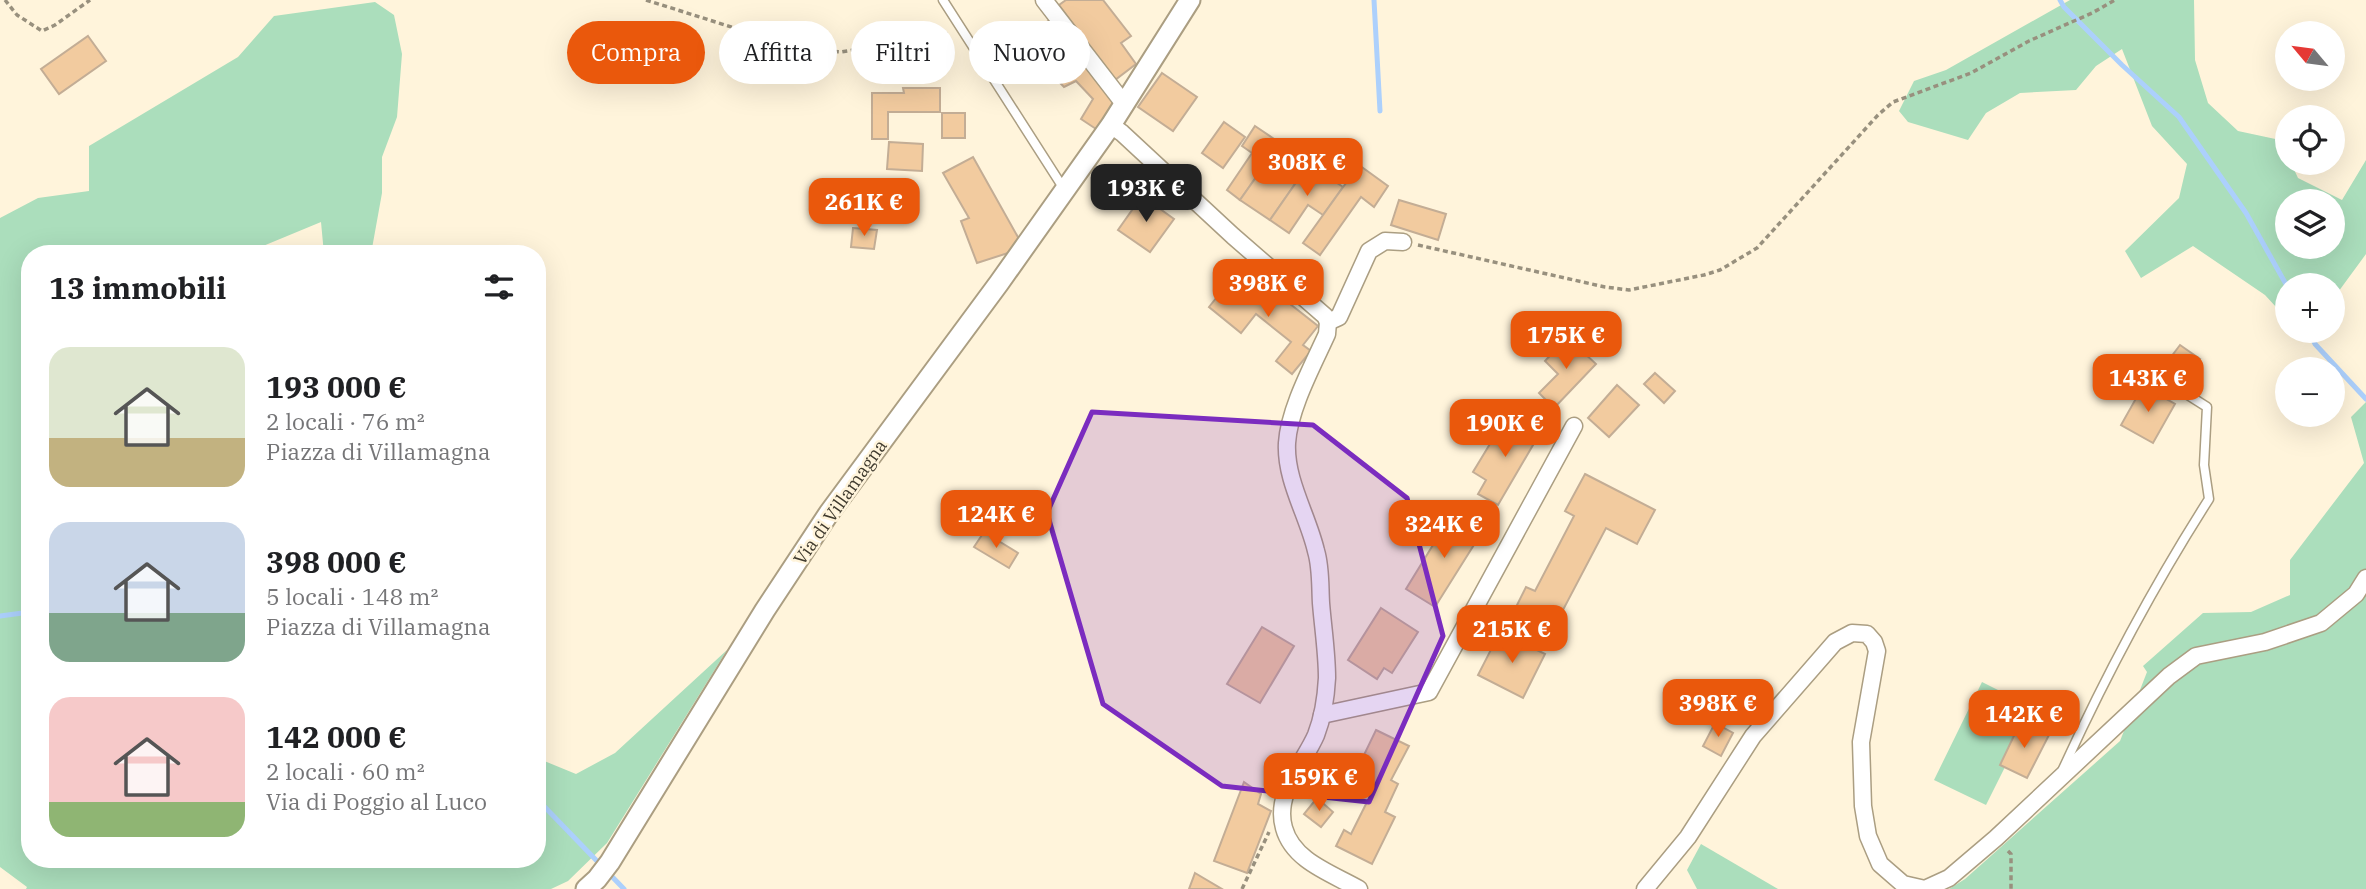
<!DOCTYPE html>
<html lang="it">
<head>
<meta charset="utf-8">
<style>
  body { margin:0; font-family:"IBM Plex Serif",serif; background:#f2f2f2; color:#202124; height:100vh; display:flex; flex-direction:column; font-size:26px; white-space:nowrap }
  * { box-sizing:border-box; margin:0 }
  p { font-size:23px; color:#757577 }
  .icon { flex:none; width:38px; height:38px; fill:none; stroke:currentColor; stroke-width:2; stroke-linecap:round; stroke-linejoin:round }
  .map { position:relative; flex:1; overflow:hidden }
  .drawer { position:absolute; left:21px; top:245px; width:525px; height:623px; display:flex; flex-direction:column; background:#fff; border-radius:28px; box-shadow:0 7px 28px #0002 }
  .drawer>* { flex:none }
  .top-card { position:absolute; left:567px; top:21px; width:665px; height:63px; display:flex; gap:14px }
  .needle { width:46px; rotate:299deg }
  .buttons { position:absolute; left:2275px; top:21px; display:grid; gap:14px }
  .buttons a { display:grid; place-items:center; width:70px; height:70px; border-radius:50%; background:#fff; box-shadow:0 7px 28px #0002; font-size:35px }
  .price { position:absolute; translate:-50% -60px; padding:0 16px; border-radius:14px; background:#ea580c; color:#fff; font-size:23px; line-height:46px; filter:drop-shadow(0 2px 4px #0008) }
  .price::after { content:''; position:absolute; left:50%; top:42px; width:21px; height:16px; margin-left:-10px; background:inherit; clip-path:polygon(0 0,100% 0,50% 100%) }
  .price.on { background:#222; color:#fff }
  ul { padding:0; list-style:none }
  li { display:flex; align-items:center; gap:21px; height:175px; padding:0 28px }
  li span { display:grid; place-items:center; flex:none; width:196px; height:140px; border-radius:21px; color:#555 }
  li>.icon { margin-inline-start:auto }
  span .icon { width:84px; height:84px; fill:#fffc; stroke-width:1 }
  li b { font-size:30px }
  h2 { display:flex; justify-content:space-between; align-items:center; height:84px; padding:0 28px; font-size:30px }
  .pill { padding:0 24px; border-radius:32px; background:#fff; box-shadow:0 7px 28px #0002; font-size:24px; line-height:63px }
  .pill.on { background:#ea580c; color:#fff }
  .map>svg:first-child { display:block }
  .green { fill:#abdebc; fill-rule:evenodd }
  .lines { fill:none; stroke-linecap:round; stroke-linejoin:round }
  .stream { stroke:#acd0fc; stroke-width:5 }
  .building { fill:#f2cb9f; stroke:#c3ad95; stroke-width:2 }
  .service-casing { stroke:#ab9e82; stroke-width:11 }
  .minor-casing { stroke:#ab9e82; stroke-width:19 }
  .tertiary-casing { stroke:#ab9e82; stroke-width:23 }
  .path { stroke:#98907e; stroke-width:3.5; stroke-dasharray:5 3.5; stroke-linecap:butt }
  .service { stroke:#fff; stroke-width:8 }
  .minor { stroke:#fff; stroke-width:16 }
  .tertiary { stroke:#fff; stroke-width:19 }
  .marked { fill:#7b2cbf; fill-opacity:0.2; stroke:#7b2cbf; stroke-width:5; stroke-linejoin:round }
  .labels { text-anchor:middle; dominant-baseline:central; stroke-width:5; stroke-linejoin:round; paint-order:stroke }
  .street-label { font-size:18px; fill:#3f3a2e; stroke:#fff4db }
</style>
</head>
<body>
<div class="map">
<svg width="2366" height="889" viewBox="0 0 2366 889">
  <rect width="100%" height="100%" fill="#fff4db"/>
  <g class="green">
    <path d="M2070,0H2194L2195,60L2208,103L2238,131L2280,140L2287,155V163H2291L2298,178L2342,200L2366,160V254L2333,299V285H2287V319L2265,295L2193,246L2141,278L2125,251L2179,198L2187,164L2152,126L2122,49L2096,66L2076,90L2020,93L1986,113L1968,140L1908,122L1899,111L1914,81L1946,70ZM2333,201V247H2287V201Z"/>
    <path d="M375,2L394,15L402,54L397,117L382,157V193L371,254H324L321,222L244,254H30V859H537V758L576,774L615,753L727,650L607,843L568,881L551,889H26L27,887L0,867V218L38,198L89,191V146L238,57L274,16Z"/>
    <path d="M2366,402V889H1949L1965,879L2120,741L2147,672L2143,666L2203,613L2251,612L2290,595V560L2364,463L2351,417Z"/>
    <path d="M1982,682L2056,719L2049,735L2021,721L2000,764L2005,767L1986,805L1934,780Z"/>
    <path d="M1701,844L1778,889H1697L1687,870Z"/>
  </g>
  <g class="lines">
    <g class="stream">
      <path d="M1374,0L1380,111"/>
      <path d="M2060,0L2064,7L2122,65L2179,117L2246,213L2287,286"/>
      <path d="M2309,331L2315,344L2366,399"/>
      <path d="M0,616L30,612"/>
      <path d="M537,799L624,889"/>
    </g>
  </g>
  <g class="building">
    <path d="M1066,0H1103L1131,36L1121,43L1136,64L1115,80L1059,5Z"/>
    <path d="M1051,19L1069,43L1044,61L1027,37Z"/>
    <path d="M88,36L106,61L59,94L41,69Z"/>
    <path d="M1081,59L1115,103L1096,129L1081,119L1093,99L1076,81L1064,87L1045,67Z"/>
    <path d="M1162,73L1197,97L1173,131L1138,107Z"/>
    <path d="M903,88H940V112H888V139H872V93H904Z"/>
    <rect x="942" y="113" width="23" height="25"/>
    <path d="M1224,122L1245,137L1223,168L1202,153Z"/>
    <path d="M1255,126L1280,143L1240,200L1227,190L1252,153L1242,146Z"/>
    <path d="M889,142L923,144L922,171L887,169Z"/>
    <path d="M1280,143L1287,148L1293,146L1301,150L1303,159L1298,166L1304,171L1270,220L1240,200Z"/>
    <path d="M973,157L1019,239L1008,253L977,263L961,221L969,218L943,173Z"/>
    <path d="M1309,164L1343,187L1323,215L1308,205L1289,233L1270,220Z"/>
    <path d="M1359,165L1388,186L1374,207L1361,197L1320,255L1303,243Z"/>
    <path d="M1142,196L1174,219L1150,252L1118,230Z"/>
    <path d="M1399,200L1446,214L1438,240L1391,225Z"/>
    <path d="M853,228L877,230L874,249L851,247Z"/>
    <path d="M1229,282L1249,298L1262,282L1318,326L1303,345L1311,351L1292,374L1276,361L1291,342L1256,314L1241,333L1209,307Z"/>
    <path d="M1567,337L1596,364L1554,408L1539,393L1558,374L1545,361Z"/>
    <path d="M2180,345L2200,359L2189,376L2168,361Z"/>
    <path d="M1655,373L1675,391L1664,403L1644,384Z"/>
    <path d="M1617,385L1639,405L1609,437L1588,418Z"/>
    <path d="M2143,386L2175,404L2153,443L2121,425Z"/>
    <path d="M1515,418L1540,433L1498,505L1478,494L1486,480L1473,472L1499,429L1506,433Z"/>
    <path d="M1585,474L1655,510L1637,544L1606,528L1553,629L1515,609L1526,587L1535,591L1574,516L1565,511Z"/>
    <path d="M1452,514L1482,532L1435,607L1406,589Z"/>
    <path d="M984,532L1018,553L1009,568L974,547Z"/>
    <path d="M1381,608L1418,632L1392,673L1384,668L1377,679L1348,660Z"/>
    <path d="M1262,627L1294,646L1260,703L1227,684Z"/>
    <path d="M1500,632L1545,654L1523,698L1478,675Z"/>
    <path d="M2021,721L2049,735L2027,778L2000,765Z"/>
    <path d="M1715,723L1733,733L1721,756L1703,746Z"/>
    <path d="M1376,730L1409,746L1391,780L1398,784L1385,812L1395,817L1372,864L1336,846L1344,830L1351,834L1373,790L1363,786L1369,774L1364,772L1369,763L1362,759Z"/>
    <path d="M1244,782L1261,794L1258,804L1271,811L1247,873L1214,861Z"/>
    <path d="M1317,798L1333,812L1321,827L1304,814Z"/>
    <path d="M1195,873L1222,889H1189Z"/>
  </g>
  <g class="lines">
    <defs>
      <g id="service">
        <path d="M943,0L1064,189"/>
        <path d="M2063,769C2106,675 2154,585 2209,499L2204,465L2207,407L2188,395"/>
      </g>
      <g id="minor">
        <path d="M1044,0L1125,105"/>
        <path d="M1111,125L1122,133L1233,236L1325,316L1328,322"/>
        <path d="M1328,322L1327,334C1313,365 1289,409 1287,443C1285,480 1308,516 1316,551C1321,567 1320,586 1321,603C1323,628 1327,653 1327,678C1326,697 1323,717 1316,735C1304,763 1274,793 1284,828C1293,861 1331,873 1359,889"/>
        <path d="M1328,322L1339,317L1369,251L1385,241L1403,242"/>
        <path d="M1322,715L1429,692L1574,426"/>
        <path d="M1645,889L1688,837L1753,736L1835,642L1852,633L1867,634L1874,642L1877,651L1861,742L1863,806L1868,836L1880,864L1903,884L1925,889L1949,878L1996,838L2169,676L2196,656L2265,642L2321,623L2356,594L2366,578"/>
      </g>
      <path id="tertiary" d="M586,889L597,879L610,862L765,610L829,513L999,283L1111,125L1190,0"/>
    </defs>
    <use href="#service" class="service-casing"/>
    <use href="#minor" class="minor-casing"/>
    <use href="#tertiary" class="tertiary-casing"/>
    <g class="path">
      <path d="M5,0L17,15L42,31L55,25L90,0"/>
      <path d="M646,0L801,49L841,52L949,34"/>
      <path d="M1418,245L1605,287L1629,290L1704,275L1720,270L1757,248L1878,115L1893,102L1971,73L2029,41L2092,13L2115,0"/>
      <path d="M2008,851L2011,854V889"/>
      <path d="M1242,889L1269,832"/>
    </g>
    <use href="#service" class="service"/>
    <use href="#minor" class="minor"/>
    <use href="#tertiary" class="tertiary"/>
  </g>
  <path class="marked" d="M1092,412L1313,425L1407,498L1443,636L1369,802L1222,786L1103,704L1047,513Z"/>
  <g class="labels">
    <g class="street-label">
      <text transform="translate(840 502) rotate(-55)">Via di Villamagna</text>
    </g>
  </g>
</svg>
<div class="buttons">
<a><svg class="needle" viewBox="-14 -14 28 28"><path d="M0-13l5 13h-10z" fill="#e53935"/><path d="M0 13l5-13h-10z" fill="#757577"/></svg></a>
<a><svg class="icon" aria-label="locate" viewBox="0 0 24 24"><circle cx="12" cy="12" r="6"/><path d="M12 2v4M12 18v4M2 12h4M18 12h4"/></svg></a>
<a><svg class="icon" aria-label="layers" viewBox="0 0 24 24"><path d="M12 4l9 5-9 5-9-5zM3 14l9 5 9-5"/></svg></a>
<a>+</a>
<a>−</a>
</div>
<b class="price" style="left:1307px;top:198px">308K €</b>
<b class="price on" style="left:1146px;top:224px">193K €</b>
<b class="price" style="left:864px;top:238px">261K €</b>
<b class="price" style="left:1268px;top:319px">398K €</b>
<b class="price" style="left:1566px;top:371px">175K €</b>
<b class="price" style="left:2148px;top:414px">143K €</b>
<b class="price" style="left:1505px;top:459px">190K €</b>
<b class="price" style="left:996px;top:550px">124K €</b>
<b class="price" style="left:1444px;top:560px">324K €</b>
<b class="price" style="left:1512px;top:665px">215K €</b>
<b class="price" style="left:1718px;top:739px">398K €</b>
<b class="price" style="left:2024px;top:750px">142K €</b>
<b class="price" style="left:1319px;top:813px">159K €</b>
<div class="top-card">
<a class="pill on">Compra</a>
<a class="pill">Affitta</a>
<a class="pill">Filtri</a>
<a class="pill">Nuovo</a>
</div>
<section class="drawer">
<h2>13 immobili<svg class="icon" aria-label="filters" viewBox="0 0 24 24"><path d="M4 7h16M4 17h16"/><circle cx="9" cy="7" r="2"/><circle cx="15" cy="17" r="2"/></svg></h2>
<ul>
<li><span style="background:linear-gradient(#dfe7d0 65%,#c2b280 0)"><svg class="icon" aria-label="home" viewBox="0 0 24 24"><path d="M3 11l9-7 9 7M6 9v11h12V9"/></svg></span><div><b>193 000 €</b><p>2 locali · 76 m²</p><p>Piazza di Villamagna</p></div></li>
<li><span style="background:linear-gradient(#c9d6e8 65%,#7fa58c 0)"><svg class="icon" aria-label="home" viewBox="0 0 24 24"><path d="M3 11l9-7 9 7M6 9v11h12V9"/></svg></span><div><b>398 000 €</b><p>5 locali · 148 m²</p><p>Piazza di Villamagna</p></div></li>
<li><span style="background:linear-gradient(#f6c9c9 75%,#8fb573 0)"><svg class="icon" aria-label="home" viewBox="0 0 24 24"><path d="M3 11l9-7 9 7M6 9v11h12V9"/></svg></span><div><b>142 000 €</b><p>2 locali · 60 m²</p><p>Via di Poggio al Luco</p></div></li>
</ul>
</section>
</div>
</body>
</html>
